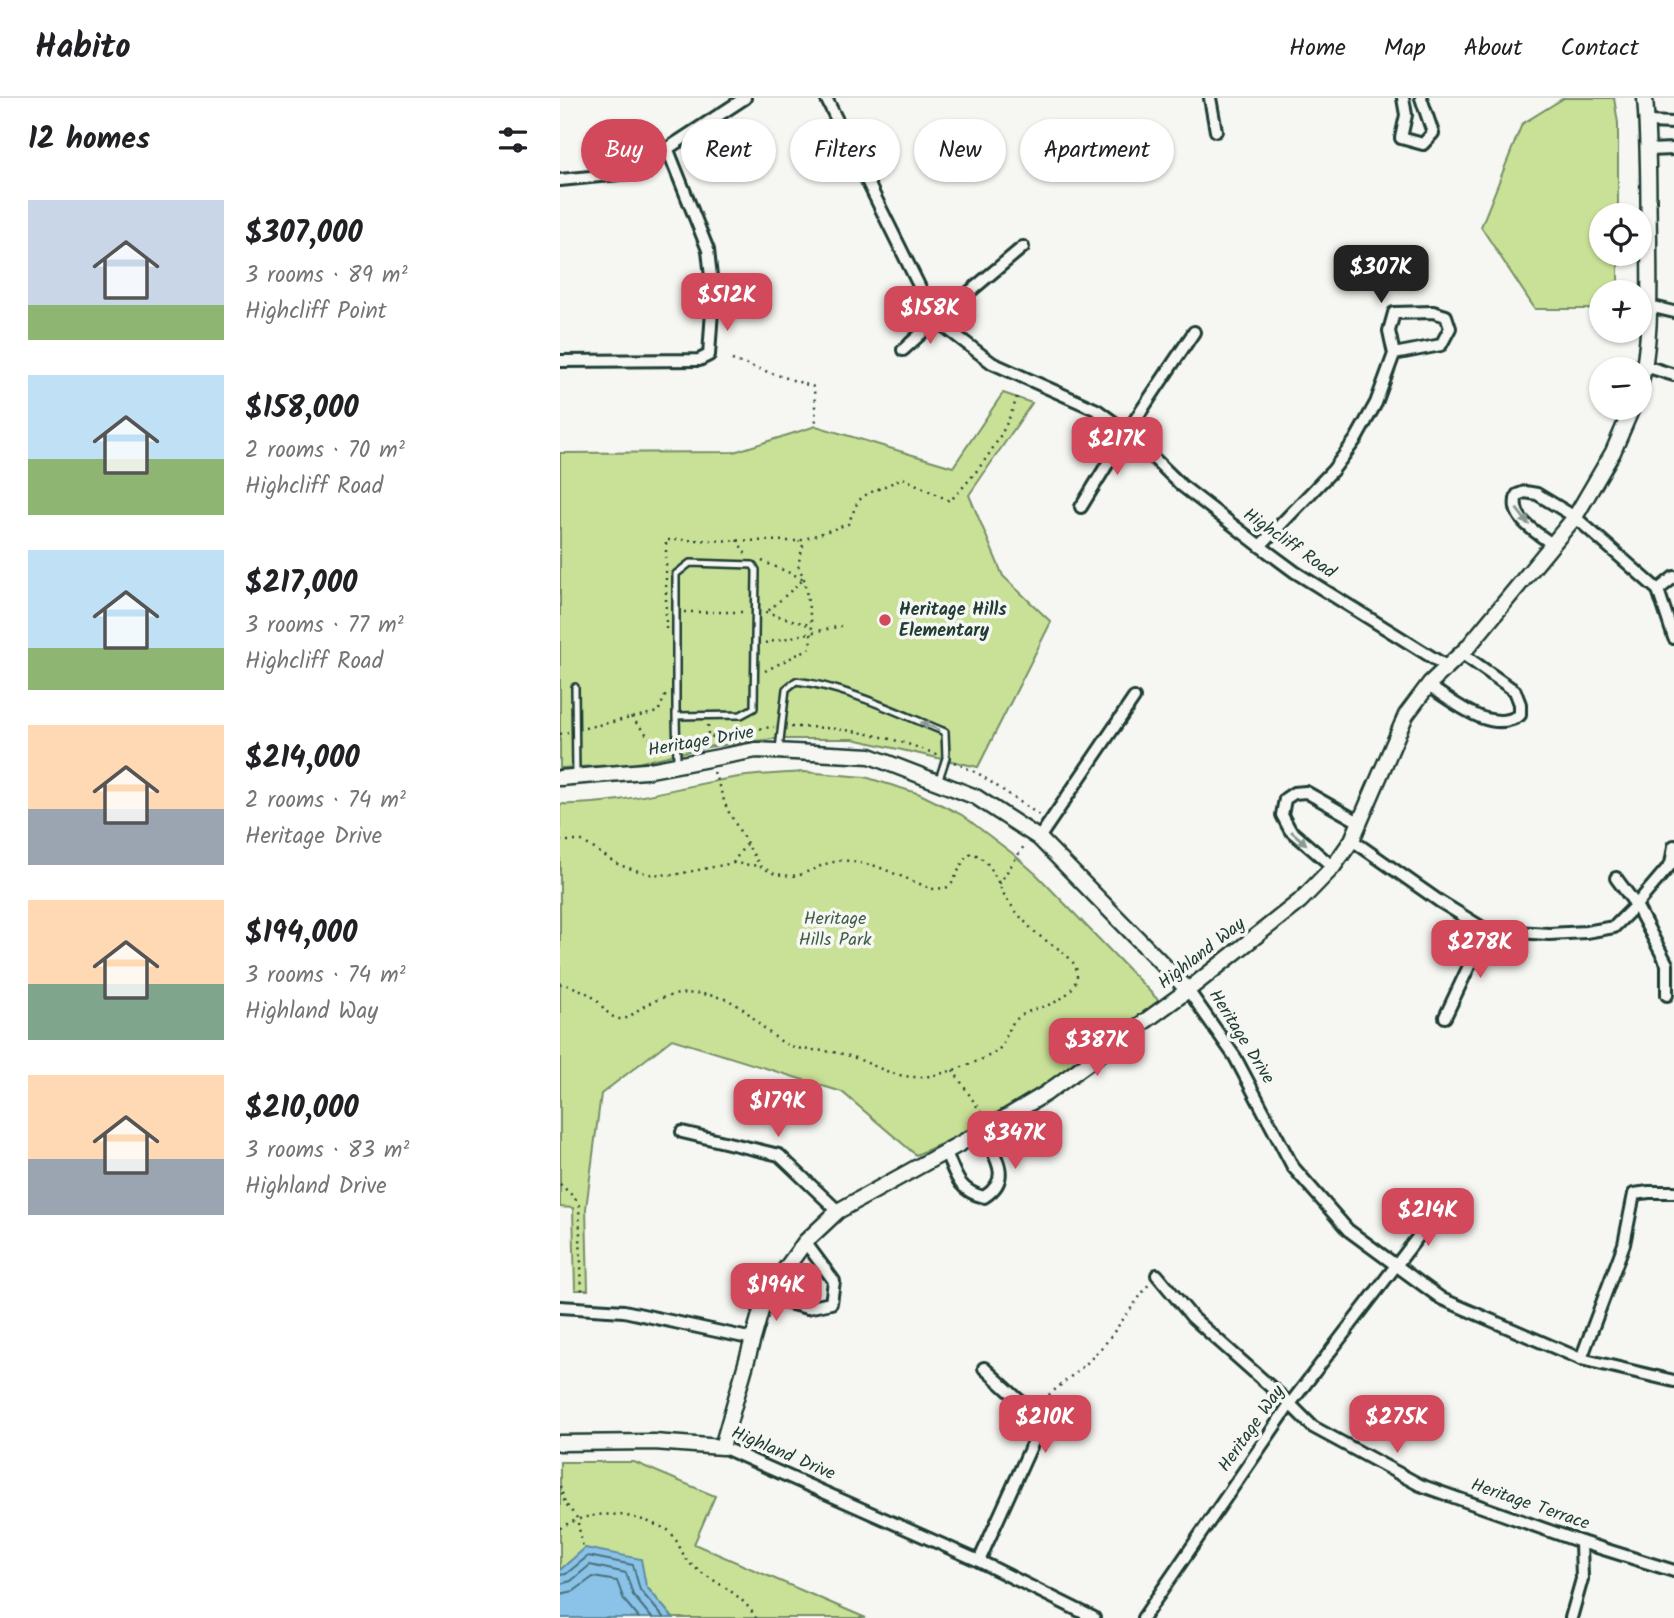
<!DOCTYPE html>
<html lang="en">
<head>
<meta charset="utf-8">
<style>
  body { margin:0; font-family:Kalam,sans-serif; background:#f6f6f6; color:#202124; height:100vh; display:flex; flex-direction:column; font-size:26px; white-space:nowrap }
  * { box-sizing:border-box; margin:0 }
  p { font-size:23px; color:#757577 }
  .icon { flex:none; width:38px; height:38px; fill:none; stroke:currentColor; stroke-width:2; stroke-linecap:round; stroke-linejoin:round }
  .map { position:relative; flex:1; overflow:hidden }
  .side { display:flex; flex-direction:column; background:#fff; width:560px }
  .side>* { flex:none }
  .banner { position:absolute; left:21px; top:21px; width:665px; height:63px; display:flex; gap:14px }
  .fabs { position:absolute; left:1029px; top:105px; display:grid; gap:14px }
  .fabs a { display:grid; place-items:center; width:63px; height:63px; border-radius:50%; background:#fff; box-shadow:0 2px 5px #0004; font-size:35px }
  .price { position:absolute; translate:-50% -60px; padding:0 16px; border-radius:14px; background:#d1495b; color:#fff; font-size:23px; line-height:46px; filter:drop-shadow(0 2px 4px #0008) }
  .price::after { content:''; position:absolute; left:50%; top:42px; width:21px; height:16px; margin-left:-10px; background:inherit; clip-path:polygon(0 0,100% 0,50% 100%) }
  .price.on { background:#222; color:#fff }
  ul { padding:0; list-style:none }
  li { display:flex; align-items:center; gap:21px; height:175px; padding:0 28px }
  li span { display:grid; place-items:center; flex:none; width:196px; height:140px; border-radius:0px; color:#555 }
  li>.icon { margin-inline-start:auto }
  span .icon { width:84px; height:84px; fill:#fffc; stroke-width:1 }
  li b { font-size:30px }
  h2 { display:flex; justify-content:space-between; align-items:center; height:84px; padding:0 28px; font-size:30px }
  .chip { padding:0 24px; border-radius:32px; background:#fff; box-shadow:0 2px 5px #0004; font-size:24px; line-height:63px }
  .chip.on { background:#d1495b; color:#fff }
  header { display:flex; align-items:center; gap:42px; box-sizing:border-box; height:98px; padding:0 35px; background:#fff; border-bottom:2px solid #e0e0e0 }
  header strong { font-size:33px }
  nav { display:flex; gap:38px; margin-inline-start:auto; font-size:24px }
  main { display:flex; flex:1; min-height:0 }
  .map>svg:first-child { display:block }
  .green { fill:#c9e197; stroke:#748f66; stroke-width:2 }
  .water { fill:#8ac2e8; stroke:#5f8da0; stroke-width:2 }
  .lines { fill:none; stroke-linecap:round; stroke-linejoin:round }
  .shore { stroke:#4a727c; stroke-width:2 }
  .service-casing { stroke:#1f3d34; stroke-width:10 }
  .minor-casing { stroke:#1f3d34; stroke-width:16 }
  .tertiary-casing { stroke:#1f3d34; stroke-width:19 }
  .path { stroke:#1f3d34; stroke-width:2.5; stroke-dasharray:2 5; stroke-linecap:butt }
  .service { stroke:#f6f6f2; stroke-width:5 }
  .minor { stroke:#f6f6f2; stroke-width:10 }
  .tertiary { stroke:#f6f6f2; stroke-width:14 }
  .oneway { fill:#8a9a93 }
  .poi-dot { fill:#d1495b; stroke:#f6f6f2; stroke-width:2.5 }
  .labels { text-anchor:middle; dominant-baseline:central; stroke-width:7; stroke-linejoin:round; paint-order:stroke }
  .street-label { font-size:18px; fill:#1f3d34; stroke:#f6f6f2 }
  .poi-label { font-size:18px; font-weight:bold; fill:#1f3d34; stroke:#f6f6f2; text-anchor:start }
  .park-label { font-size:18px; fill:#415e48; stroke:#f6f6f2 }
</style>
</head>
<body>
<header>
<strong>Habito</strong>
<nav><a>Home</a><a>Map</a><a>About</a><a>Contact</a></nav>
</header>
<main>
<section class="side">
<h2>12 homes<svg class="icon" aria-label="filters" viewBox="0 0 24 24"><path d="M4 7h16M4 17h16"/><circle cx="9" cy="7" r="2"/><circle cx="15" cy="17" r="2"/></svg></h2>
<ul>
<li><span style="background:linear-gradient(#c9d6e8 75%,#8fb573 0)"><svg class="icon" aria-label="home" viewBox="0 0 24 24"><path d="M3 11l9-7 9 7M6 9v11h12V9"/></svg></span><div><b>$307,000</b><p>3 rooms · 89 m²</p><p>Highcliff Point</p></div></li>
<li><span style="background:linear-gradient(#bfe0f5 60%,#8fb573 0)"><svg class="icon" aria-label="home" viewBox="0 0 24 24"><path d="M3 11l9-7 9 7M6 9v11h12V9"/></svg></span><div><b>$158,000</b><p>2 rooms · 70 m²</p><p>Highcliff Road</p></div></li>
<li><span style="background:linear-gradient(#bfe0f5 70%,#8fb573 0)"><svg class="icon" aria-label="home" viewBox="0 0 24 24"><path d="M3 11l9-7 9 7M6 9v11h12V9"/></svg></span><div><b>$217,000</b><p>3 rooms · 77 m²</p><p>Highcliff Road</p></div></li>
<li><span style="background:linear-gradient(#ffd9b3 60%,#9aa5b1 0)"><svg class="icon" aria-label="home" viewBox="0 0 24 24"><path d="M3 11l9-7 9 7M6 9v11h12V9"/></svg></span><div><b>$214,000</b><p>2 rooms · 74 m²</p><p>Heritage Drive</p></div></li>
<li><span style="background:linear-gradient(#ffd9b3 60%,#7fa58c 0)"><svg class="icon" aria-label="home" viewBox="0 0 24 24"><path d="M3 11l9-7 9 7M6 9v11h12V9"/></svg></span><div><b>$194,000</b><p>3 rooms · 74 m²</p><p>Highland Way</p></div></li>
<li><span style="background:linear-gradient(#ffd9b3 60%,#9aa5b1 0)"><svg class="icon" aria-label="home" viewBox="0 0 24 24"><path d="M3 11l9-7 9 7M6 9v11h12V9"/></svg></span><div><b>$210,000</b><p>3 rooms · 83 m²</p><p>Highland Drive</p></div></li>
</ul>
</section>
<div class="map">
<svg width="1114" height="1520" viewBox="0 0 1114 1520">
  <rect width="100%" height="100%" fill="#f6f6f2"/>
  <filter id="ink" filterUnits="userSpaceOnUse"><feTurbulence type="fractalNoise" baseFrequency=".0143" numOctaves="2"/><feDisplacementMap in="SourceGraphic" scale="14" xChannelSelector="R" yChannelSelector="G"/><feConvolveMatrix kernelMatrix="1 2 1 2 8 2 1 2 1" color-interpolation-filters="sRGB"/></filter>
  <g filter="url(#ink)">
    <g class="green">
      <path d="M1004,0H1054L1058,25V117H1041V156H1058V194H1041V211H975L921,129L962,26Z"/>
      <path d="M443,295L472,305L409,397L443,478L491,524L418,669L293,641H212L147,649L73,666L0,670V355L174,354L256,328L393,369Z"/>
      <path d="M244,674L305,679L360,696L402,717L452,755L477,777L600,904L499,983L432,1023L356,1057L282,994L112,941L41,996L26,1110L28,1192H15L13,1110L0,1109V706C59,708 115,689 173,680C196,676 220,676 244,674Z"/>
      <path d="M0,1364H74L155,1398L134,1446L306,1520H113L86,1488L26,1450L0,1472Z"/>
    </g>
    <path class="water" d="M25,1450L81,1461L86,1488L113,1520H0V1472Z"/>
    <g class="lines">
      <g class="shore">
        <path d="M0,1477L6,1476L28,1458L73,1467L80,1492L104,1520"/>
        <path d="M0,1486L11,1483L30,1467L66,1475L73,1497L92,1520"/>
        <path d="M0,1496L14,1493L33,1479L57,1483L64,1502L79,1520"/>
      </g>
      <defs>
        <g id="service">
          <path d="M15,589L16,676"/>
          <path d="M116,618V476L130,465L193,467L196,472L194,610L181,617L116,618L117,664"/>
          <path d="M219,651L226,591L236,583C287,589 338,615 385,634L386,660L378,684"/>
        </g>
        <g id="minor">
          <path d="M266,0L376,222L432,265L537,312L567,334L621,387L700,448L735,474L886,568"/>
          <path d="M650,0L656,33"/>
          <path d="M843,0L846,17L841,40L863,46L873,35L861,0"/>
          <path d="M1087,24L1114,25"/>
          <path d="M1088,52L1114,51"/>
          <path d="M0,82L70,75L185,0"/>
          <path d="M1089,208L1114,214"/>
          <path d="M343,252L376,222L463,149"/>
          <path d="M0,263L139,262L149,257L153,197L148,152L108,52"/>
          <path d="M1085,268L1114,277"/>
          <path d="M521,409L567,334L634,234"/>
          <path d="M993,447C977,434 949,421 957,397L965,394L977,396L1015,419L1098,492L1114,540"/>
          <path d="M700,448L773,372L796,341L816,305L834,256L829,233L834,215L873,214L886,218L890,230L881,247L834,256"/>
          <path d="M1098,492L1114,479"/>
          <path d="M868,588C894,603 930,637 960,617V606L955,593L901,555"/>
          <path d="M479,740L574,600"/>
          <path d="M792,742L879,803L926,832L989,836L1026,834L1054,829L1076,807L1111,766L1114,748"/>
          <path d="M773,769L730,732L722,717L725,701L734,695L746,694L799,724"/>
          <path d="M1056,780L1076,807L1107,866V897"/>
          <path d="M628,892L675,959L733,1069L788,1132L882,1201L1021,1261L1114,1283"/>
          <path d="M885,919L926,832"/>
          <path d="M122,1034L219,1057L278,1113"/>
          <path d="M386,1054C395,1076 398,1093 424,1099C454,1080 434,1059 423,1033"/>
          <path d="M597,1177L632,1219L730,1306L753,1329L860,1387L1021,1444L1114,1473"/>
          <path d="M205,1199L247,1210L271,1205L274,1183L245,1144"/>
          <path d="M0,1209L64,1213L193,1241"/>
          <path d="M1021,1261L1064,1146L1074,1096L1089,1094H1114"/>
          <path d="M162,1349L419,1463L534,1520"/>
          <path d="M419,1463L478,1333L472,1314L424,1270"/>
          <path d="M583,1520L730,1306L877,1114"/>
          <path d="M1011,1520L1022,1481L1021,1444"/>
        </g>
        <g id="tertiary">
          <path d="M1080,288C1092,241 1089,190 1089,141C1088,94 1089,47 1085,0"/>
          <path d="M0,680L85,673L196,652L310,658L416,699L479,740L628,892"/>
          <path d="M0,1345L94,1344L162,1349L205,1199L245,1144L278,1113L423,1033L485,996L628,892L740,803L773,769L792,742L846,617L870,585L907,550L1015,419L1053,354L1072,310"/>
        </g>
      </defs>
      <use href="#service" class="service-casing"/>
      <use href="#minor" class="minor-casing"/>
      <use href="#tertiary" class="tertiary-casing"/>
      <g class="path">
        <path d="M172,262L254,289L256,328"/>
        <path d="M177,442L185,455L190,457"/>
        <path d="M202,463L244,481L207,514"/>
        <path d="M124,514H187"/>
        <path d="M205,514L252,528"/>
        <path d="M106,531V442L239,443L288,426L298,403L307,396L343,380L390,403C420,372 444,340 457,299"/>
        <path d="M205,545L281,528"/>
        <path d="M205,573L250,550L252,528L244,481L238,467L243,447L239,443"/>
        <path d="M71,619L96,647L107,649"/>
        <path d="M148,627V647"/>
        <path d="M231,629C282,628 331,638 378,657"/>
        <path d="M25,630L98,614L106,596"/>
        <path d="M0,636L8,634"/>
        <path d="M124,645L178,633L214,629"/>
        <path d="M394,664L419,676L479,717"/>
        <path d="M154,674L167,711L200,768"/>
        <path d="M0,743H22L59,767L88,776L113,777L173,765L200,768L215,776L231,778L240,777L265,766L283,762L316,768L372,791L386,790L391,787L406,758L412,755C432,762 436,783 446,800C455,813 465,825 477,836C488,845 502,851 511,862C527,880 508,899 491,906C476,911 459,914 450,929C446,937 445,946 438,952C428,961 388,975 374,977C333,986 313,962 278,955C261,951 242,954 226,946C202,934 189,908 162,900C132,892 107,894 81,910C75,914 69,920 63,921C49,922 43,907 34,900C24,892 12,888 0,886"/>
        <path d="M173,765L187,744"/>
        <path d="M439,786L464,748"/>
        <path d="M393,972L424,1019"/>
        <path d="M0,1086L15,1100L19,1107L22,1196"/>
        <path d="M478,1306L527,1265L545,1246L589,1186"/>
        <path d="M0,1388L5,1405L17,1420L23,1450"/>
        <path d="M0,1430C28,1413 58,1413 89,1424C95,1427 104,1429 109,1433C119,1442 121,1459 134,1469C156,1486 181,1494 196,1520"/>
      </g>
      <use href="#service" class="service"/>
      <use href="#minor" class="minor"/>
      <use href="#tertiary" class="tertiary"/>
    </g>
    <defs><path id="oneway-solid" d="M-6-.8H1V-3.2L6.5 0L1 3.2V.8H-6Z" transform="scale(1.75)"/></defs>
    <g class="oneway">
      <use href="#oneway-solid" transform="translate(963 419) rotate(52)"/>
      <use href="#oneway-solid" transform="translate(370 628) rotate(-158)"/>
      <use href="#oneway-solid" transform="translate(739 740) rotate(41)"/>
    </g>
  </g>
  <circle class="poi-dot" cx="325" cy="522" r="7"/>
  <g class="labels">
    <g class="street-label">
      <text transform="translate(729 446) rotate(35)">Highcliff Road</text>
      <text transform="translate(141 644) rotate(-10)">Heritage Drive</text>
      <text transform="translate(642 856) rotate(-38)">Highland Way</text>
      <text transform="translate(681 939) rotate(58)">Heritage Drive</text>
      <text transform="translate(692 1331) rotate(-55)">Heritage Way</text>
      <text transform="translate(223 1356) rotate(23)">Highland Drive</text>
      <text transform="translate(970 1407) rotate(19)">Heritage Terrace</text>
    </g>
    <g class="poi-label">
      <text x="339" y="512">Heritage Hills<tspan x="339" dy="21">Elementary</tspan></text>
    </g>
    <g class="park-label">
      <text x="275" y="821">Heritage<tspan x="275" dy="21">Hills Park</tspan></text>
    </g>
  </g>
</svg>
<div class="fabs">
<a><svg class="icon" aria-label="locate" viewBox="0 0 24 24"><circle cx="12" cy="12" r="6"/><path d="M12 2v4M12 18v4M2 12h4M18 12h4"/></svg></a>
<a>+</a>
<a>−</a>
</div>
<b class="price on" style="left:821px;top:207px">$307K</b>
<b class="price" style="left:167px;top:235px">$512K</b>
<b class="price" style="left:370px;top:248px">$158K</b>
<b class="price" style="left:557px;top:379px">$217K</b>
<b class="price" style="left:920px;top:882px">$278K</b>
<b class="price" style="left:537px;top:980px">$387K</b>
<b class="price" style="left:218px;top:1041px">$179K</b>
<b class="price" style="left:455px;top:1073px">$347K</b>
<b class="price" style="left:868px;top:1150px">$214K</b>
<b class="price" style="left:216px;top:1225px">$194K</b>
<b class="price" style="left:485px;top:1357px">$210K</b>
<b class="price" style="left:837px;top:1357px">$275K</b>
<div class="banner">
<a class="chip on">Buy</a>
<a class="chip">Rent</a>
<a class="chip">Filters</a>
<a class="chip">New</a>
<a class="chip">Apartment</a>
</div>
</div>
</main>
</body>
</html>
